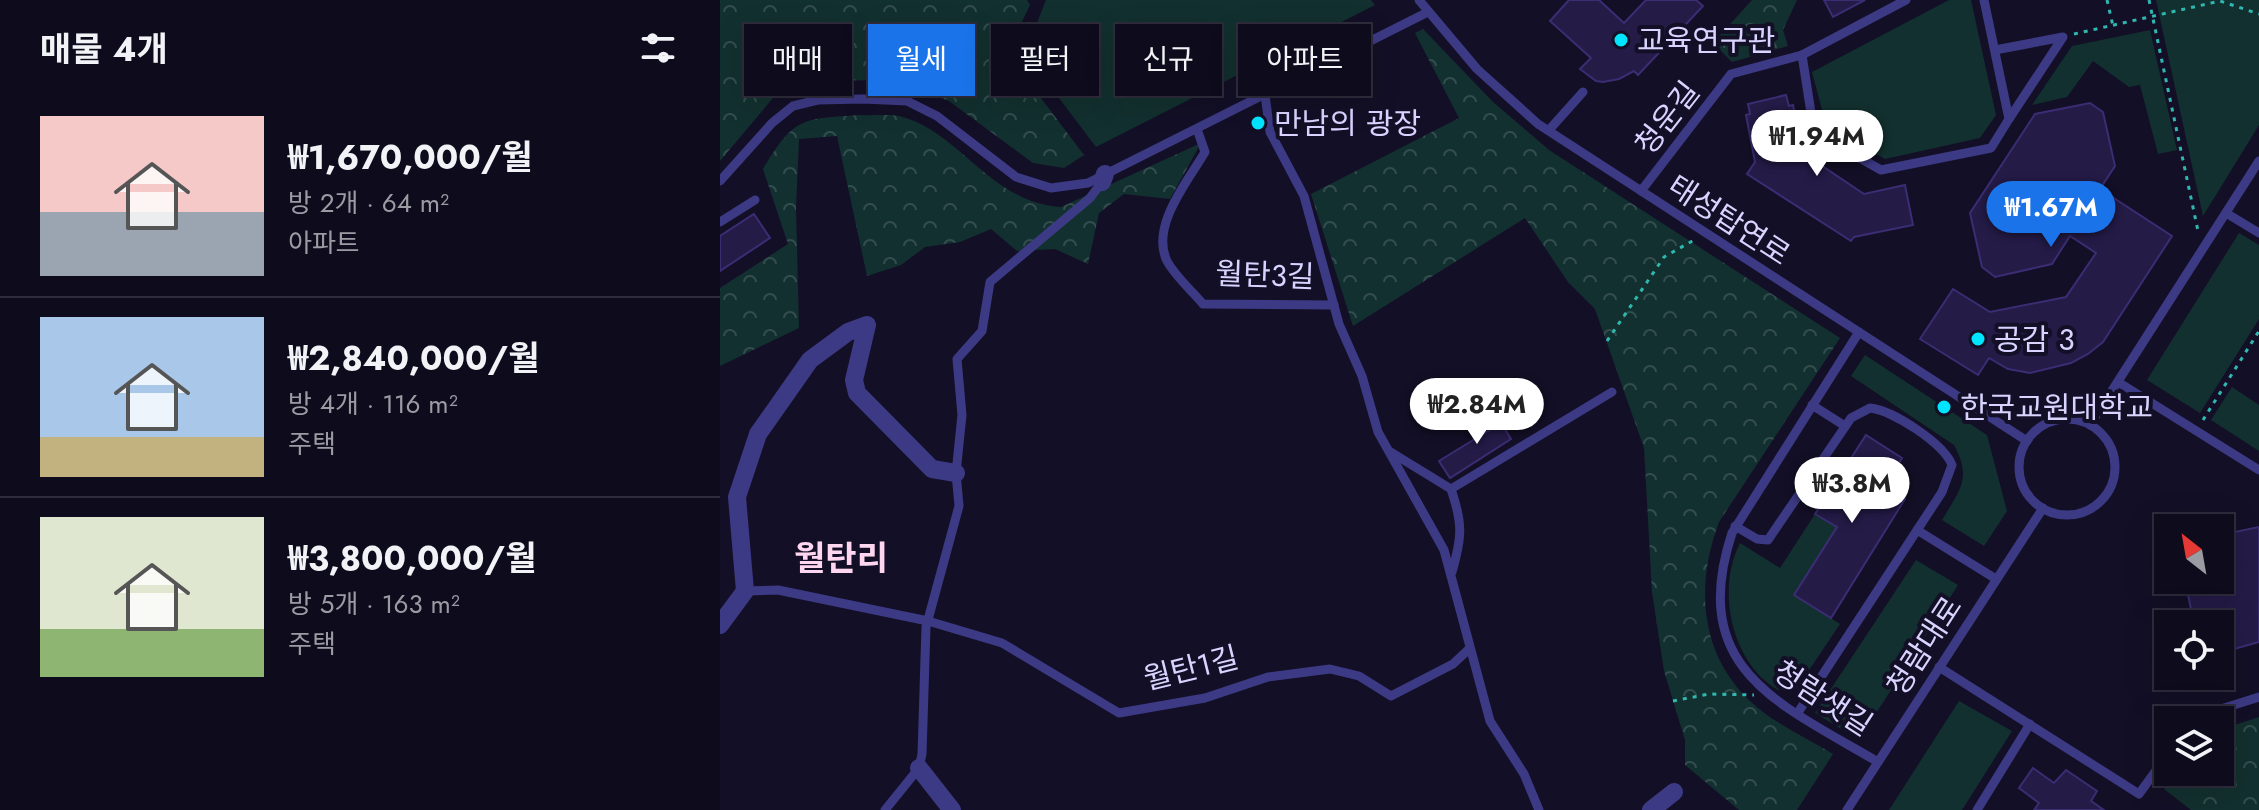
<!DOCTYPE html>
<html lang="ko">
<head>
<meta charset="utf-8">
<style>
  body { margin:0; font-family:Jost,"Noto Sans KR",sans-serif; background:#1c1929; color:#f1f3f6; height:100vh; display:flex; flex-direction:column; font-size:30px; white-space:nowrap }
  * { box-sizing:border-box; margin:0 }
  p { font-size:26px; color:#9b9ba3 }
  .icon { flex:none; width:44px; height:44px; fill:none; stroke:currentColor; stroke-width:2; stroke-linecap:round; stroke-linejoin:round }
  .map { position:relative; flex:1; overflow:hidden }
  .sheet { display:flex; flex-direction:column; background:#0e0b1c; width:720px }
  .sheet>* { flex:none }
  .top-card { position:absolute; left:24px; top:24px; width:760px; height:72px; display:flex; gap:16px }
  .needle { width:52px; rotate:329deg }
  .tools { position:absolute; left:1434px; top:514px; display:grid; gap:16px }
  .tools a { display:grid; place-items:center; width:80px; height:80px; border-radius:0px; background:#0e0b1c; box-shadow:0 8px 32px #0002,0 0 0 2px #2e2b3b; font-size:40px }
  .price { position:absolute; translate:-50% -68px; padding:0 18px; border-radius:28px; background:#fff; color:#222; font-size:26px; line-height:52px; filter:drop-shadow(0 2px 4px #0008) }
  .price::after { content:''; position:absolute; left:50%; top:48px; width:24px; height:18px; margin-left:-12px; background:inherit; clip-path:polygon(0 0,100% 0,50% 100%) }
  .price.active { background:#1a73e8; color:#fff }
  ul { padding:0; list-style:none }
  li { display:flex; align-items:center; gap:24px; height:200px; padding:0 40px }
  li+li { border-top:2px solid #2e2b3b }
  li span { display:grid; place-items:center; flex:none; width:224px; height:160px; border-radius:0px; color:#555 }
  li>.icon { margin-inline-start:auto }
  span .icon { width:96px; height:96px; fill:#fffc; stroke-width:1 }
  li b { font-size:34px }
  h2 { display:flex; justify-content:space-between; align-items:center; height:96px; padding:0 40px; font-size:34px }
  .tag { padding:0 28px; border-radius:0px; background:#0e0b1c; box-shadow:0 8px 32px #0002,0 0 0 2px #2e2b3b; font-size:28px; line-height:72px }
  .tag.active { background:#1a73e8; color:#fff }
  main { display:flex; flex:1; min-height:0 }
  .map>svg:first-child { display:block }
  .green { fill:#12302f }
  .forest { fill:url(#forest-crowns) }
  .building { fill:#241b47; stroke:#3b2d73; stroke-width:2 }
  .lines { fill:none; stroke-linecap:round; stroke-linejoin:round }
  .path { stroke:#2fb8b0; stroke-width:3; stroke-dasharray:4 6; stroke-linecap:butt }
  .lane { stroke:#3d3a85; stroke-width:9 }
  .street { stroke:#3d3a85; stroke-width:18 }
  .poi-dot { fill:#00e5ff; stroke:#130f26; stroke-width:3 }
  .labels { text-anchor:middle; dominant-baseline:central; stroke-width:8; stroke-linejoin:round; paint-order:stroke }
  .poi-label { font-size:30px; fill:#d9d4ff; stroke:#130f26; text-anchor:start }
  .street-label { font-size:30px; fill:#d9d4ff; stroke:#130f26 }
  .quarter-label { font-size:34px; font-weight:bold; fill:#ffd6f0; stroke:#130f26 }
</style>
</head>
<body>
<main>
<section class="sheet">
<h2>매물 4개<svg class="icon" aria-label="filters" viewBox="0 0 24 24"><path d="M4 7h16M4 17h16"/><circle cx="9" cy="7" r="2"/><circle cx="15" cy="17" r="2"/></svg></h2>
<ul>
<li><span style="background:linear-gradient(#f6c9c9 60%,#9aa5b1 0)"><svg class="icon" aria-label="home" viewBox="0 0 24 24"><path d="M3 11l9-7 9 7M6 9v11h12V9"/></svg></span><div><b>₩1,670,000/월</b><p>방 2개 · 64 m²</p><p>아파트</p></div></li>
<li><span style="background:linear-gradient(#a9c7e8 75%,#c2b280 0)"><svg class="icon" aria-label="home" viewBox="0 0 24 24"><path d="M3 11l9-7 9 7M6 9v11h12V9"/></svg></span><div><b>₩2,840,000/월</b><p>방 4개 · 116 m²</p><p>주택</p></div></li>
<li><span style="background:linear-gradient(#dfe7d0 70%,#8fb573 0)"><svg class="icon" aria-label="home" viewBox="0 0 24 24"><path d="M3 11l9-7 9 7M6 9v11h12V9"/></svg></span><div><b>₩3,800,000/월</b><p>방 5개 · 163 m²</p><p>주택</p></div></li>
</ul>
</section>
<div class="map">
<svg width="1539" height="810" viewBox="0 0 1539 810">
  <defs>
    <pattern id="forest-crowns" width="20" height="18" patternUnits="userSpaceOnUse" patternTransform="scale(2)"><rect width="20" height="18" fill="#12302f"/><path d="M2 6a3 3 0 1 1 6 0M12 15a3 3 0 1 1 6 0" fill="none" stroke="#344d4e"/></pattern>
  </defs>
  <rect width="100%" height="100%" fill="#130f26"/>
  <g class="green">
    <path d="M326,0H651L655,5L376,147L305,53Z"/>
    <path d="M1229,0H1251L1276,115L1260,138L1165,159L1106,125L1092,72Z"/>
    <path d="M1436,0H1539V125L1483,216Z"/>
    <path d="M1430,30L1457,150L1438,154L1420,85L1409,87L1373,61L1347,97L1312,105L1352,46Z"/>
    <path d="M1519,233L1539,245V319L1480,413L1427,380Z"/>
    <path d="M1145,355L1267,435L1287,511L1264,546L1222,520C1240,490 1252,478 1234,445L1131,376Z"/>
    <path d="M1512,387L1539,405V451L1491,420Z"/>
    <path d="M1095,514L1117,527L1074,595L1120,624L1077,688L1058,690C1011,663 996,589 1020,543L1060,568Z"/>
    <path d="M1196,560L1238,585L1139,740L1095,713Z"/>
    <path d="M1239,701L1292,731L1242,810H1169Z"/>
  </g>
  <g class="forest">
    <path d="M0,0H307L310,5L287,53L364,155L344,168L313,163L229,101L173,80L82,81L58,92L0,161Z"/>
    <path d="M1032,0H1077L1063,30L1068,46L1012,62L993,43Z"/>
    <path d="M703,29L773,102L829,150L1120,338L999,522C973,591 981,665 1043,712C1064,728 1090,740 1113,754L1077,810H1019L965,765V740L944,671L932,592L924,448L875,309L848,282L805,218L633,326L591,194L739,118L695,33Z"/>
    <path d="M141,115C153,116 167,114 179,116C239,130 270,203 341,207L481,143L450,199L404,194L379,213L368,264L335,249L297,251L271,229L240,242L205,247L181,265L147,276L117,136L79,139L76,208L79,328L0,366V288L68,244L43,169C75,116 82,119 141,115Z"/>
    <path d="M1539,717V810H1471L1444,789L1457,772H1500V730Z"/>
  </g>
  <g class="building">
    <path d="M849,0H879L904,23L926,0H976L983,6L918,75L914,71L899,79L883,82L876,81L860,69L871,58L830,21Z"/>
    <path d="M1104,0H1145L1113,17Z"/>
    <path d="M1066,95L1069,106L1073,105L1080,139L1074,147L1144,194L1185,185L1193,225L1134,237L1131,241L1027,174L1035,162L1026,115L1030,114L1028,104Z"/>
    <path d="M1370,103L1383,112L1395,166L1380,189L1452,236L1383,342L1368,354L1351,363L1310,373L1288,369L1269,358L1258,375L1200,339L1233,289L1270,312L1346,297L1376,253L1350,236L1332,264L1275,277L1262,267L1250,213L1315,114Z"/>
    <path d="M34,214L50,238L0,271V236Z"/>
    <path d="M770,405L791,439L730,478L719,461L771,429L761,412Z"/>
    <path d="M1146,435L1182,458L1164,487L1185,499L1111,618L1074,595L1117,527L1095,514Z"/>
    <path d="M1539,527V642L1500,653V624H1474L1465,580H1500V535Z"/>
    <path d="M1313,768L1334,783L1346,770L1377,791L1371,801L1384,810H1314L1319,803L1299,788Z"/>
  </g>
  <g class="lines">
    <g class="path">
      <path d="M1387,0L1393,26"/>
      <path d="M1429,0L1478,231"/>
      <path d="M1354,34L1500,1L1539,14"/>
      <path d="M887,341L944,257L974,240"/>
      <path d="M1483,420L1539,331"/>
      <path d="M953,701L989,694L1034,695"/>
    </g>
    <g class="lane">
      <path d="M699,0L757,69L818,124L1307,441"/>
      <path d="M1275,50L1343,37L1289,119"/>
      <path d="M1082,55L1094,132L1161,170L1271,148L1289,119L1264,0"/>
      <path d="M545,95L550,132L584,196L619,324L642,376L658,432L724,550L770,721L804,774L819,810"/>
      <path d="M477,129L485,152C468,181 430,226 447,261C455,276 472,291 483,304L614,305"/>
      <path d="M829,130L863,92"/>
      <path d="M0,181L52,123L73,106L98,100L143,99L187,101L217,116L296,177L331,188L368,183L708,12"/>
      <path d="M921,191L1011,74L1082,55L1186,0"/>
      <path d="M1506,213L1539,233"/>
      <path d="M0,222L35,200"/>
      <path d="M1139,332L1012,533C967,670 1060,704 1158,762"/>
      <path d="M1398,382L1539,470"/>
      <path d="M1092,405L1125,426"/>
      <circle cx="1347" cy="467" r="48"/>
      <path d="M1370,425L1539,161"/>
      <path d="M669,451L731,489"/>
      <path d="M1015,526L1037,539L1048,540L1131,418L1150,408C1173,410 1224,444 1232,465L1222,492L1077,714"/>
      <path d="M1197,530L1276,579"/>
      <path d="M732,572C742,537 743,524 731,489L892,392"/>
      <path d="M25,591L58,590L208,621L282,643L399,713L485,698L548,677L610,669L639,676L671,696L733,664L749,649"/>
      <path d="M1219,667L1419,794L1448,754"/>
      <path d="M1477,720L1482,715L1539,697"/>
      <path d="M165,810L199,768L202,754L206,627L239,506L236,473L242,415L237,359L262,331L270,282L370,198L382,182"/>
      <path d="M1127,810L1323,508"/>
      <path d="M1257,810L1310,724"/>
    </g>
    <g class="street">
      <path d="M382,182L385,174"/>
      <path d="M0,625L25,591L17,497L38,434L90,360L128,332L147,325L134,380L137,393L212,469L236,473"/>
      <path d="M199,768L232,810"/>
      <path d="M931,810L954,792"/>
    </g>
  </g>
  <g class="poi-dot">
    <circle cx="901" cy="40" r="8"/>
    <circle cx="538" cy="123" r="8"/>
    <circle cx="1258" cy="339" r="8"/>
    <circle cx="1224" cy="407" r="8"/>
  </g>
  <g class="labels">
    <g class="poi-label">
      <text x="917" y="40">교육연구관</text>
      <text x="554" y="123">만남의 광장</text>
      <text x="1274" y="339">공감 3</text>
      <text x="1240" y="407">한국교원대학교</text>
    </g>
    <g class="street-label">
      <text transform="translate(947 118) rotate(-52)">청운길</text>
      <text transform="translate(1009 220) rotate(33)">태성탑연로</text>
      <text transform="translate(545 275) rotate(2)">월탄3길</text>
      <text transform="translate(1204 646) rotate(-57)">청람대로</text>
      <text transform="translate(471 668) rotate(-14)">월탄1길</text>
      <text transform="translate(1103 698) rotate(33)">청람샛길</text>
    </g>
    <g class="quarter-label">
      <text x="121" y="558">월탄리</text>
    </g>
  </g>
</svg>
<div class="tools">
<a><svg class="needle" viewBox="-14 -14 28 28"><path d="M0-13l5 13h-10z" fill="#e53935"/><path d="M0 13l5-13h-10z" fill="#9b9ba3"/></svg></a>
<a><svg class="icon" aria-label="locate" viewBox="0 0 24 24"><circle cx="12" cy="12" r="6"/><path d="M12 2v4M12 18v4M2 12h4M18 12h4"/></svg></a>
<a><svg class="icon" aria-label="layers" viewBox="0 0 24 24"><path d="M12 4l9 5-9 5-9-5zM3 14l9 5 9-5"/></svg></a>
</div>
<b class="price" style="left:1097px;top:178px">₩1.94M</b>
<b class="price active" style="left:1331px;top:249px">₩1.67M</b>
<b class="price" style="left:757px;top:446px">₩2.84M</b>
<b class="price" style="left:1132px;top:525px">₩3.8M</b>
<div class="top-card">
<a class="tag">매매</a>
<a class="tag active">월세</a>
<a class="tag">필터</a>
<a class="tag">신규</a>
<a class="tag">아파트</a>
</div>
</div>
</main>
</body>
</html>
